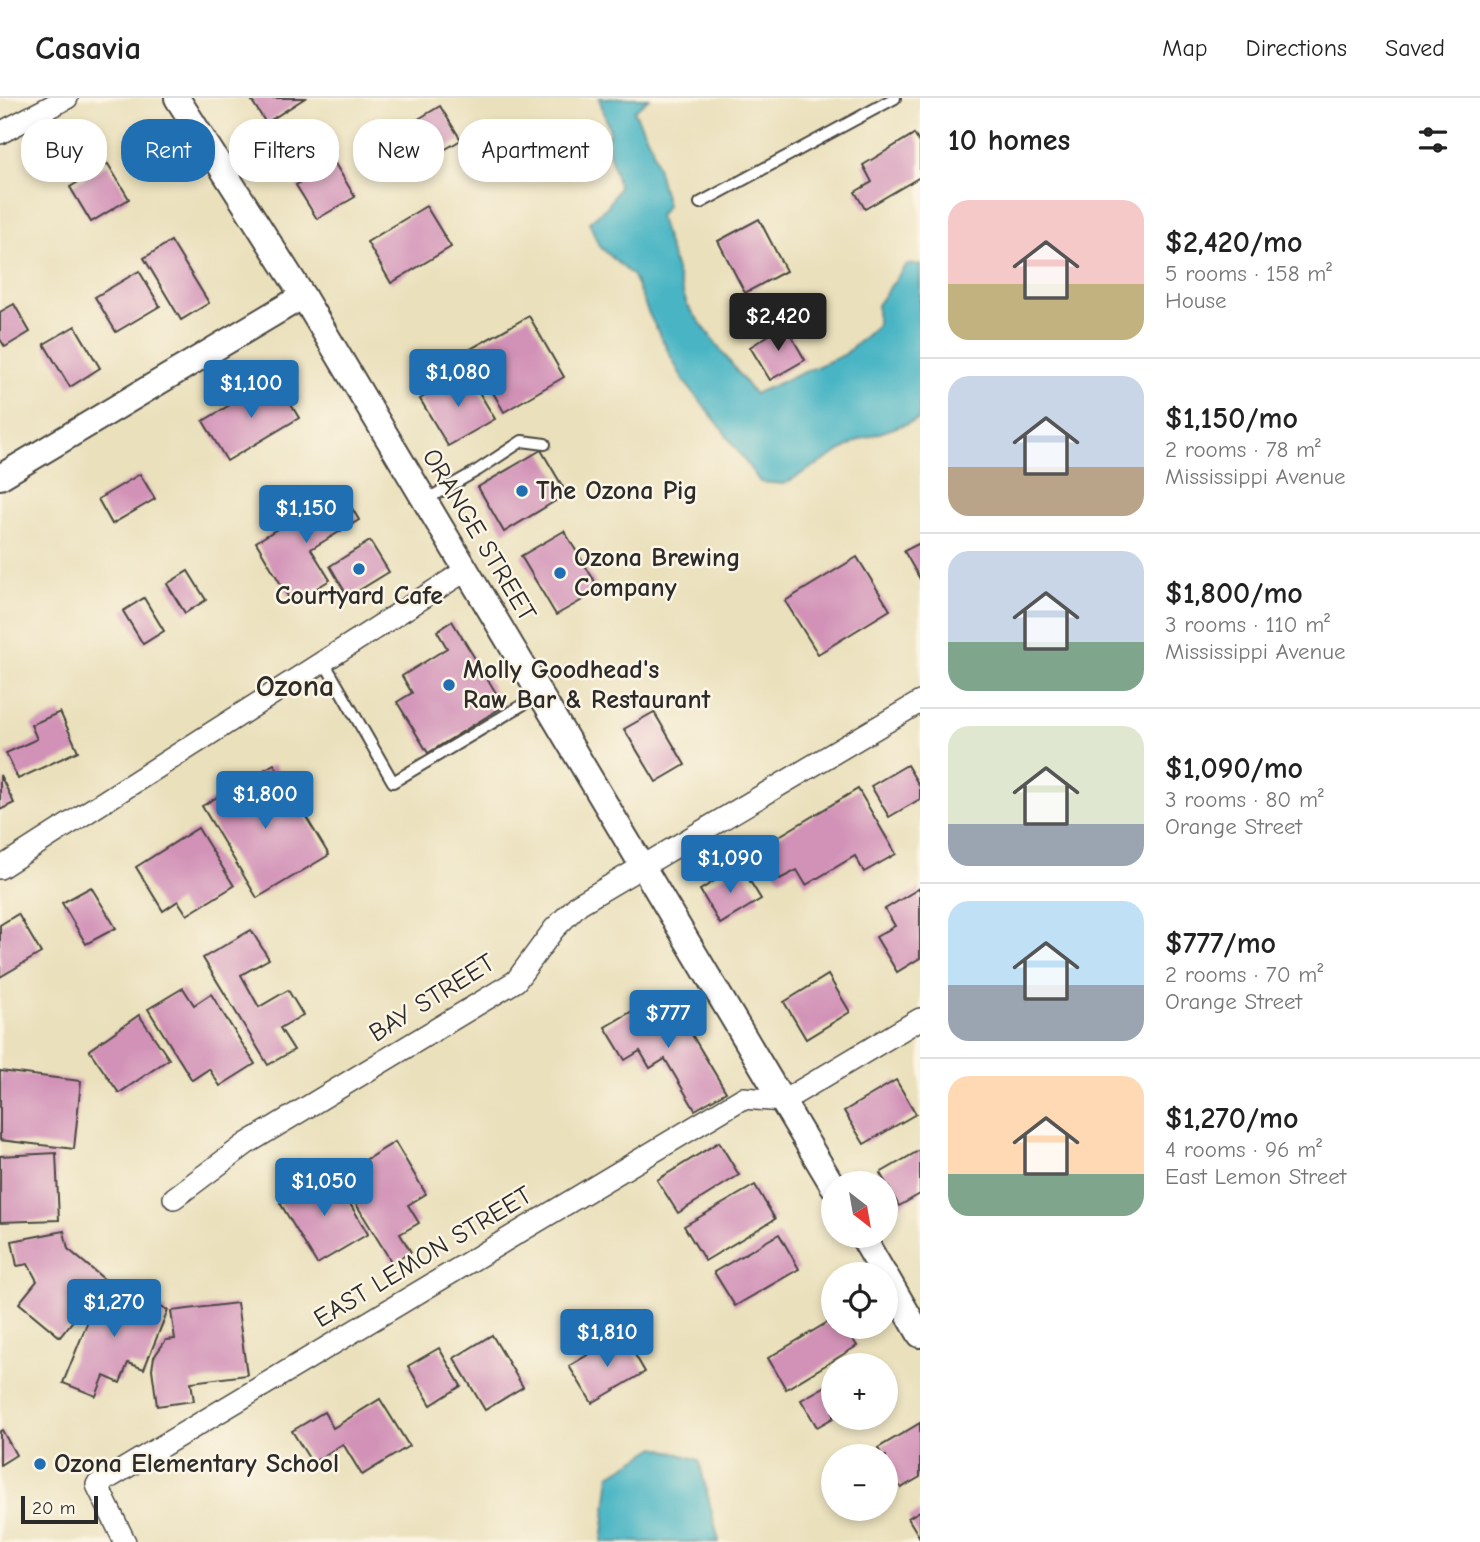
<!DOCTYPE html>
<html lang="en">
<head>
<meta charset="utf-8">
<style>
  body { margin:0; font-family:"Comic Neue",sans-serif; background:#f2f2f2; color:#222; height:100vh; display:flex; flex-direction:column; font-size:26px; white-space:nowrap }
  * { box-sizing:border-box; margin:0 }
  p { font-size:23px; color:#767676 }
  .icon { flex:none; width:38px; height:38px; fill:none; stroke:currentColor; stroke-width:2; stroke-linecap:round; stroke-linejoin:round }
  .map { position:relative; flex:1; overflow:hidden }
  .sheet { display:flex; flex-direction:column; background:#fff; width:560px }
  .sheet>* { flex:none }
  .banner { position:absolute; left:21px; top:21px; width:665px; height:63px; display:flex; gap:14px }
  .needle { width:46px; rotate:149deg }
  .controls { position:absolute; left:821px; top:1073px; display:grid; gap:14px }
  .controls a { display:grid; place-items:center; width:77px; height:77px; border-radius:50%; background:#fff; box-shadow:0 4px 10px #0003; font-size:35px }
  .scale { position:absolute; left:21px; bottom:18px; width:77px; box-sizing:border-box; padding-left:7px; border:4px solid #2b2b2b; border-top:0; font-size:19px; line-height:24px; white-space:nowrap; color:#2b2b2b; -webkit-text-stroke:5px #fcf5e5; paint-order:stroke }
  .price { position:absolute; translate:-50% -60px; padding:0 16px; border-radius:7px; background:#1f6fb2; color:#fff; font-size:23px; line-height:46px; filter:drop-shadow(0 2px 4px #0008) }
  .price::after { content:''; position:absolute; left:50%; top:42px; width:21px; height:16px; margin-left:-10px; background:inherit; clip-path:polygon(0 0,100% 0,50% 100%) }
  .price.selected { background:#222; color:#fff }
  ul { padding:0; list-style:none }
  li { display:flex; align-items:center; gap:21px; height:175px; padding:0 28px }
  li+li { border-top:2px solid #e0e0e0 }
  li span { display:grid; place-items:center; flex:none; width:196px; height:140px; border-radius:21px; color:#555 }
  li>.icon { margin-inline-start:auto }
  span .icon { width:84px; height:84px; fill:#fffc; stroke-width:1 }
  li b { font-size:30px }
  h2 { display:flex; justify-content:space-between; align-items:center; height:84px; padding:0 28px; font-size:30px }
  .tag { padding:0 24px; border-radius:28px; background:#fff; box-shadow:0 4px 10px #0003; font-size:24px; line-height:63px }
  .tag.selected { background:#1f6fb2; color:#fff }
  header { display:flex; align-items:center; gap:42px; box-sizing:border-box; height:98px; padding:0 35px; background:#fff; border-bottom:2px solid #e0e0e0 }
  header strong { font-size:33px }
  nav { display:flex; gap:38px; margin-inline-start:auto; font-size:24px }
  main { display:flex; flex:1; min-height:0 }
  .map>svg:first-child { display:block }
  .water { fill:#48b5c4; stroke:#3a7078; stroke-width:2 }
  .building { fill:#d292b7 }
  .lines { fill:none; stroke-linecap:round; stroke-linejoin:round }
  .service-casing { stroke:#484641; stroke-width:14 }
  .minor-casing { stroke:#484641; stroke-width:24 }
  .tertiary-casing { stroke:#484641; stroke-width:28 }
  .service { stroke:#fff; stroke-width:10 }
  .minor { stroke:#fff; stroke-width:21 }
  .tertiary { stroke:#fff; stroke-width:24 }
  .poi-dot { fill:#1f6fb2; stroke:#fcf5e5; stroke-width:2.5 }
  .labels { text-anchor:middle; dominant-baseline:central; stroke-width:5; stroke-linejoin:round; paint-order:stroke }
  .poi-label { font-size:26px; font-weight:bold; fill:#2b2b2b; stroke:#fcf5e5; text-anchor:start }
  .street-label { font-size:26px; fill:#2b2b2b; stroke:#fcf5e5 }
  .quarter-label { font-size:30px; font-weight:bold; fill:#2b2b2b; stroke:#fcf5e5 }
</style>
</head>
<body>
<header>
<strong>Casavia</strong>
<nav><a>Map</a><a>Directions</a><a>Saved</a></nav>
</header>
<main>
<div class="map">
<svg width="920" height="1444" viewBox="0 0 920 1444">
  <rect width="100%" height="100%" fill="#fcf5e5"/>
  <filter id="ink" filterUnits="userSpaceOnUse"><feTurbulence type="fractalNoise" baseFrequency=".0143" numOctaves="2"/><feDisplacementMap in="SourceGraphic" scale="14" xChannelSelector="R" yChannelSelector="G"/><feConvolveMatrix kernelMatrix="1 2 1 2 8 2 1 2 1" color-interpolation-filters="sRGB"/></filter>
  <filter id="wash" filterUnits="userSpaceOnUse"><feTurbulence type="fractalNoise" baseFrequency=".00686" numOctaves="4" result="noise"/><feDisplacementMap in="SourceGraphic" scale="28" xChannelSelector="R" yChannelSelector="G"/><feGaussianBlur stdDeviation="1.57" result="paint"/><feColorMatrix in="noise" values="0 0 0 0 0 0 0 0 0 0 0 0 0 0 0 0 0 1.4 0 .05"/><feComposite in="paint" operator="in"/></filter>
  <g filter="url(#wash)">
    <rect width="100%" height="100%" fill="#eae0bc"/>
    <g class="water">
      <path d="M599,0H649L634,13L652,49L667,107L659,118L687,207L754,296L844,257L877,228V207L906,167L920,166V321L859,342L784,386L760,384L717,324L683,282L649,216L633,178L599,148L589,124L608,108L619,89L606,44L610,33Z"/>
      <path d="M656,1349L699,1362L719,1444H602L610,1377Z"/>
    </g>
    <g id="blocks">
      <g class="building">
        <path d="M250,0H305L266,25Z"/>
        <path d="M440,8L461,42L420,66L400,32Z"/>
        <path d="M914,36L920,46V79L865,111L855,94L872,84L863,67Z"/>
        <path d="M334,64L355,99L317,121L296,87Z"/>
        <path d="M108,66L129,101L91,124L70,89Z"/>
        <path d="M426,108L451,149L391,185L367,144Z"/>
        <path d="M759,121L786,173L745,195L718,143Z"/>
        <path d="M171,143L209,205L181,222L144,160Z"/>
        <path d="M139,173L160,208L116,234L95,199Z"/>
        <path d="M14,206L30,234L5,249L0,241V214Z"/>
        <path d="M529,218L564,279L504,314L469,252Z"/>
        <path d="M785,227L805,262L770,282L750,249Z"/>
        <path d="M75,228L100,270L70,289L44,246Z"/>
        <path d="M467,274L495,321L448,348L420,301Z"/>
        <path d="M275,280L299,320L227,363L203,323Z"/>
        <path d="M541,352L567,396L504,434L478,389Z"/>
        <path d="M140,376L155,401L112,426L98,401Z"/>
        <path d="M341,392L359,422L311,451L330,482L292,505L256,444Z"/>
        <path d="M564,433L600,492L556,517L521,458Z"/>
        <path d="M370,443L389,474L348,499L330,468Z"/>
        <path d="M920,445V481L904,453Z"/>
        <path d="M857,459L890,512L818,556L785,503Z"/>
        <path d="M188,473L206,502L185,515L167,486Z"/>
        <path d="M144,500L164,533L143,546L123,513Z"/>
        <path d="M452,523L504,608L428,655L397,604L412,595L402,578L447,550L437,533Z"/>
        <path d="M60,614L78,653L18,681L6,655L37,641L31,627Z"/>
        <path d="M654,614L685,667L656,684L624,631Z"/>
        <path d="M274,666L329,757L257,800L202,708Z"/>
        <path d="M907,667L920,689V701L889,719L871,688Z"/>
        <path d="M0,677L14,705L0,712Z"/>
        <path d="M858,691L896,756L864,774L855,758L806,787L797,772L780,781L761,749Z"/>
        <path d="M198,730L234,788L187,817L178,803L163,813L136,769Z"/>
        <path d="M740,767L761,801L720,826L700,792Z"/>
        <path d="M91,789L116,830L86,846L62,805Z"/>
        <path d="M920,790V860L897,874L876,839L895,828L885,811Z"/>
        <path d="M18,816L41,855L0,879V827Z"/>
        <path d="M251,832L269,861L241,877L259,909L288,892L303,917L280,930L294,952L268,967L203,860Z"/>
        <path d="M828,877L850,914L806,941L784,904Z"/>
        <path d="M183,890L194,907L211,896L255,966L220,988L209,971L192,982L148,911Z"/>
        <path d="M651,902L661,919L676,910L726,994L695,1012L665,961L650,970L640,953L625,962L605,929Z"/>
        <path d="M139,917L169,961L119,995L89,952Z"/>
        <path d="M0,973L81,983L74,1051L0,1042Z"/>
        <path d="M896,982L916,1016L864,1046L844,1013Z"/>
        <path d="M395,1044L426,1096L408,1107L419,1125L400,1136L411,1154L392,1165L339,1078Z"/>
        <path d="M719,1044L739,1077L678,1115L657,1082Z"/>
        <path d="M920,1052V1096L899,1108L880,1075Z"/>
        <path d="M56,1055L59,1122L0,1124V1058Z"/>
        <path d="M331,1074L368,1136L317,1166L280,1105Z"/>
        <path d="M755,1087L775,1121L705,1163L684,1128Z"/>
        <path d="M64,1133L68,1151L105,1182L60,1239L19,1205L37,1183L28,1166L17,1168L12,1143Z"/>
        <path d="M779,1136L799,1171L735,1208L714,1174Z"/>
        <path d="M103,1186L168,1212L144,1271L128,1265L120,1285L104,1278L96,1298L63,1285Z"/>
        <path d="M237,1205L247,1277L191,1284L194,1303L157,1308L152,1271L154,1259L166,1242L175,1241L171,1213Z"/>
        <path d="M833,1221V1228H845L857,1248L786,1291L768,1260Z"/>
        <path d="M623,1236L645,1274L592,1305L569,1268Z"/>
        <path d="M492,1237L523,1289L485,1312L454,1260Z"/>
        <path d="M439,1250L461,1288L431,1307L408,1268Z"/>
        <path d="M833,1284V1320L817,1329L801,1302Z"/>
        <path d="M380,1301L409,1348L362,1377L343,1346L312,1365L292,1333L324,1314L333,1330Z"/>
        <path d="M920,1325V1379L901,1390L886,1363V1358H882L878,1350Z"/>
        <path d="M2,1332L16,1357L0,1367V1333Z"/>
        <path d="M920,1413V1440L908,1420Z"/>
      </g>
    </g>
  </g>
  <g filter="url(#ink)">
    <use href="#blocks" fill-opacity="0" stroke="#484641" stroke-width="2"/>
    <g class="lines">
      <defs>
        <g id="service">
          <path d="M700,105L895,0"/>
          <path d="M424,403L478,372L522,343L545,346"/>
          <path d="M324,564L393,684L539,597"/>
        </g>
        <g id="minor">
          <path d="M0,35L67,0"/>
          <path d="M0,770L465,473"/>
          <path d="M174,1100L246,1046L516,883L554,831L579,806L920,604"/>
          <path d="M125,1444L97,1387L743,1000L783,1003L920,921"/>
        </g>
        <g id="tertiary">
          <path d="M177,0L303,198L833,1088"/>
          <path d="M0,379L303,198"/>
          <path d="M862,1138L884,1176"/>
          <path d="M886,1178L920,1237"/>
        </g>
      </defs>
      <use href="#service" class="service-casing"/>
      <use href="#minor" class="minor-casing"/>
      <use href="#tertiary" class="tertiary-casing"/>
      <use href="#service" class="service"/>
      <use href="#minor" class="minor"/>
      <use href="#tertiary" class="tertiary"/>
    </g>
  </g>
  <g class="poi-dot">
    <circle cx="522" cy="393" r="7"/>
    <circle cx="359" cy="471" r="7"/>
    <circle cx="560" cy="475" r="7"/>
    <circle cx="449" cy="587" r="7"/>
    <circle cx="40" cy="1366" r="7"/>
  </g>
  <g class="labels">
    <g class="poi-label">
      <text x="536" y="393">The Ozona Pig</text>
      <text x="574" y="460">Ozona Brewing<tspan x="574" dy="30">Company</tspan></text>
      <text x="359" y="498" text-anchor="middle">Courtyard Cafe</text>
      <text x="463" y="572">Molly Goodhead's<tspan x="463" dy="30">Raw Bar &amp; Restaurant</tspan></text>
      <text x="54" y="1366">Ozona Elementary School</text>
    </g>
    <g class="street-label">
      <text transform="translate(479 437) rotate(59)">ORANGE STREET</text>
      <text transform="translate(432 900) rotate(-32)">BAY STREET</text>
      <text transform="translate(423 1159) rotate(-31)">EAST LEMON STREET</text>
    </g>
    <g class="quarter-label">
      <text x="295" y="588">Ozona</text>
    </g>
  </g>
</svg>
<div class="controls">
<a><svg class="needle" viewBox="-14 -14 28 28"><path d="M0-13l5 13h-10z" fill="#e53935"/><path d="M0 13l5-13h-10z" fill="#767676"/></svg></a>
<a><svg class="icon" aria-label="locate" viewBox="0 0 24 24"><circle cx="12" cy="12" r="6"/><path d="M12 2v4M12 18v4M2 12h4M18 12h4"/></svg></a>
<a>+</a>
<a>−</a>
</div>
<div class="scale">20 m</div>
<b class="price selected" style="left:778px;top:255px">$2,420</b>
<b class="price" style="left:458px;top:311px">$1,080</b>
<b class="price" style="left:251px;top:322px">$1,100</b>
<b class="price" style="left:306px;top:447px">$1,150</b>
<b class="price" style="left:265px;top:733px">$1,800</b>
<b class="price" style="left:730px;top:797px">$1,090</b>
<b class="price" style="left:668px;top:952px">$777</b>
<b class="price" style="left:324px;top:1120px">$1,050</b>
<b class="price" style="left:114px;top:1241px">$1,270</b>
<b class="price" style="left:607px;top:1271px">$1,810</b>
<div class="banner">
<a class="tag">Buy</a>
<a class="tag selected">Rent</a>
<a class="tag">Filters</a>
<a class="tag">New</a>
<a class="tag">Apartment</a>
</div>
</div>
<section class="sheet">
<h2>10 homes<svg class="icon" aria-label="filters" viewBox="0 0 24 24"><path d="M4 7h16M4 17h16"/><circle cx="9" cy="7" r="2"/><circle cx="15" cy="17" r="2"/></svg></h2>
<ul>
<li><span style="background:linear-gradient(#f6c9c9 60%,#c2b280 0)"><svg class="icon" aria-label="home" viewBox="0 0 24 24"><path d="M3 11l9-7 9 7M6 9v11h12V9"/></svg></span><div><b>$2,420/mo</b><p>5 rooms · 158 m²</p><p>House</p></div></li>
<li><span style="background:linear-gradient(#c9d6e8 65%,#b9a48a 0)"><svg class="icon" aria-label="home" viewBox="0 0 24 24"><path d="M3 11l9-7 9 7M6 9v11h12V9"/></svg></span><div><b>$1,150/mo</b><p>2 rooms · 78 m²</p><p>Mississippi Avenue</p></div></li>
<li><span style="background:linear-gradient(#c9d6e8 65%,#7fa58c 0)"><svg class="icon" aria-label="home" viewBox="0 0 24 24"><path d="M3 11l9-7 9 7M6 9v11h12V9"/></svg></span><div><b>$1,800/mo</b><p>3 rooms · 110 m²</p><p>Mississippi Avenue</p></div></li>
<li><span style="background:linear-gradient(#dfe7d0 70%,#9aa5b1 0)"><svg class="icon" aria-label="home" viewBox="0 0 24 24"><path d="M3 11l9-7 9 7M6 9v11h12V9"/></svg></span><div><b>$1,090/mo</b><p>3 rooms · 80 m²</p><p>Orange Street</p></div></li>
<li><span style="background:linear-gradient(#bfe0f5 60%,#9aa5b1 0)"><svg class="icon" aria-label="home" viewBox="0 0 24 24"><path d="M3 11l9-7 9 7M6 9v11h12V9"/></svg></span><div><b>$777/mo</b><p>2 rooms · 70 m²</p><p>Orange Street</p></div></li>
<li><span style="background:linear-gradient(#ffd9b3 70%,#7fa58c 0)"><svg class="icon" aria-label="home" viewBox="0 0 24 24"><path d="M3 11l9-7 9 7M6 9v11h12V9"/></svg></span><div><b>$1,270/mo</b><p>4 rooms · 96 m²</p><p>East Lemon Street</p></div></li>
</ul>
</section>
</main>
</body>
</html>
